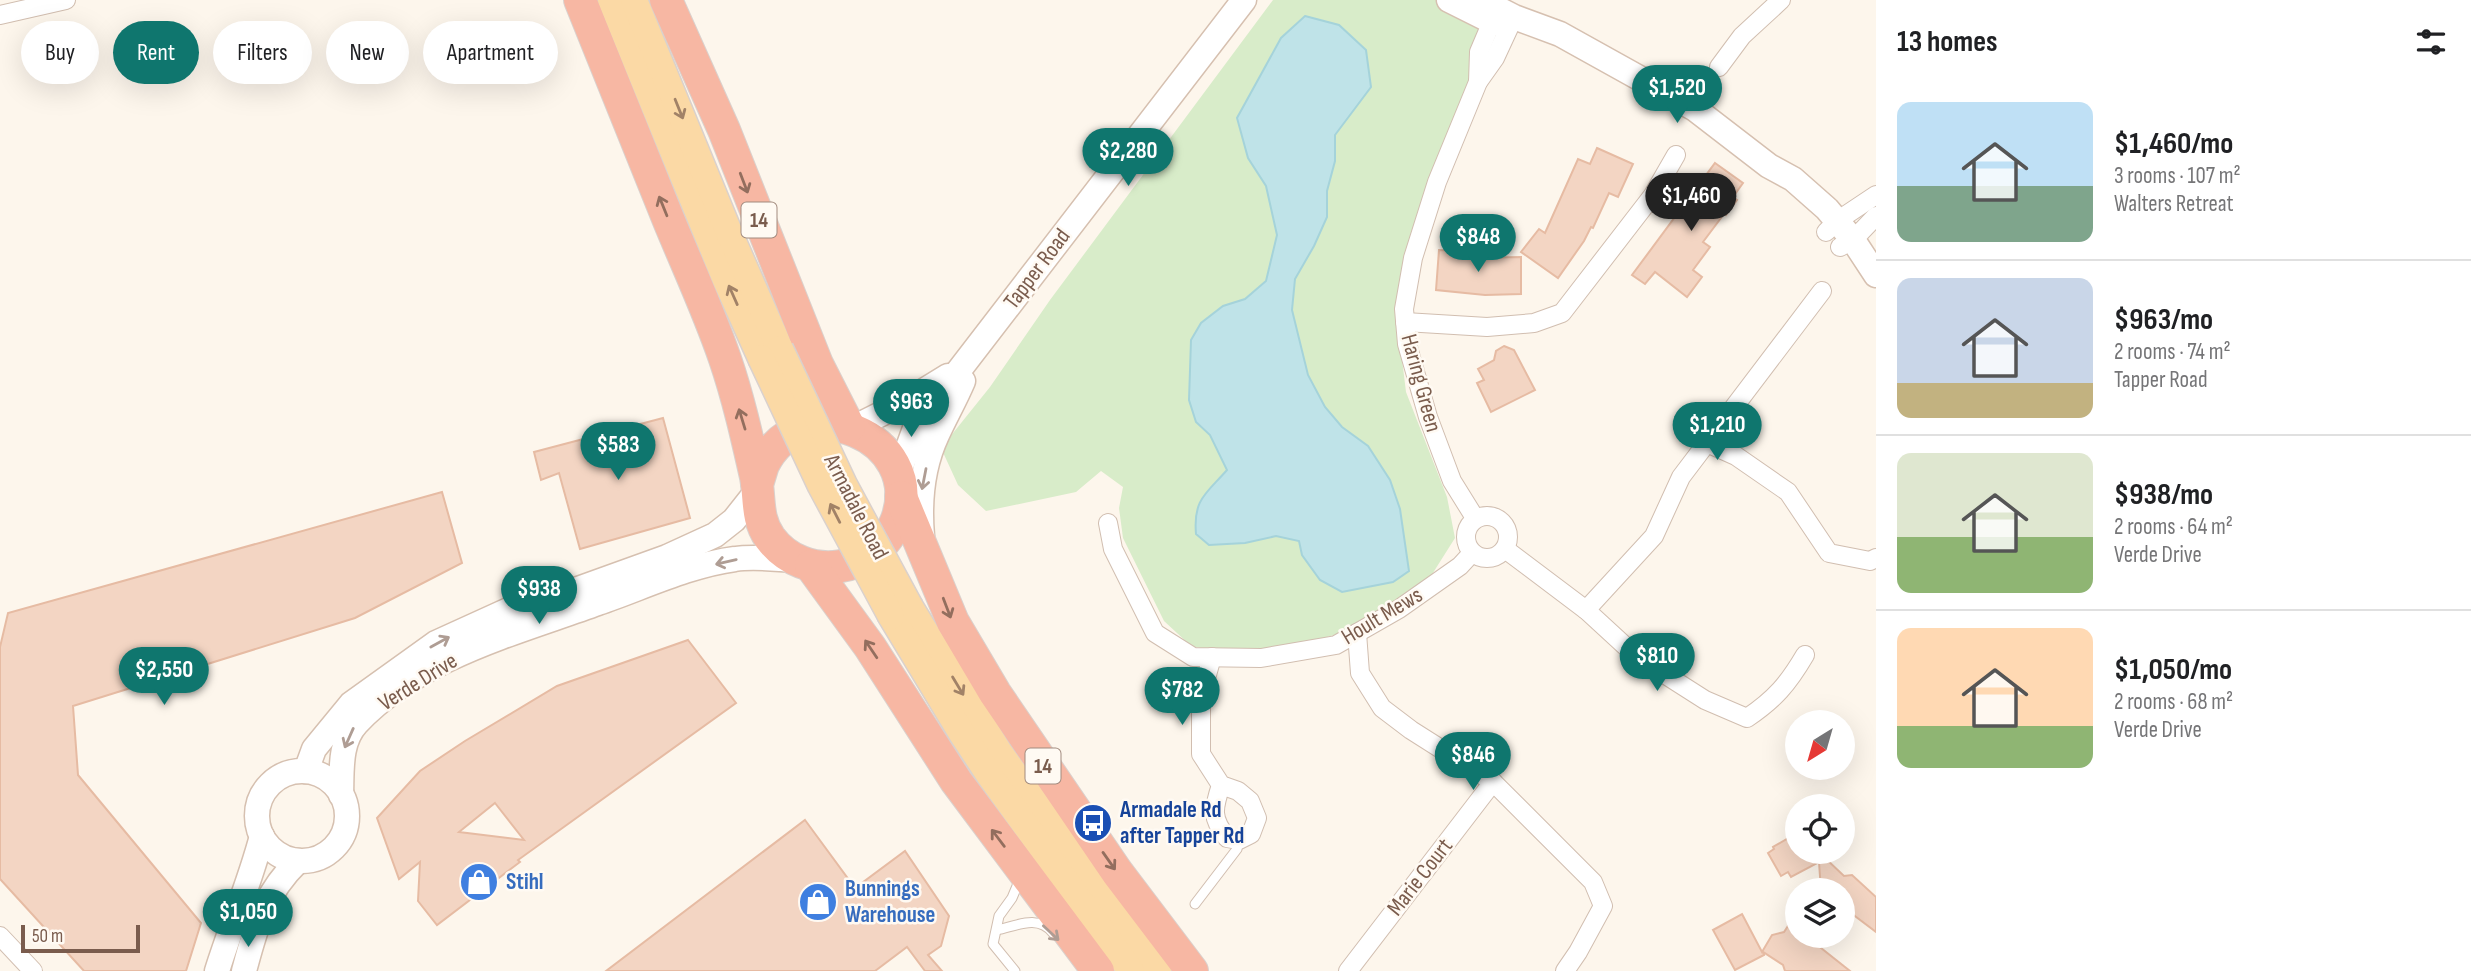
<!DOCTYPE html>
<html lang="en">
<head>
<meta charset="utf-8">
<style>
  body { margin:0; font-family:"Sofia Sans Condensed",sans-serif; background:#f2f2f2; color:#202124; height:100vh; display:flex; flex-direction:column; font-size:26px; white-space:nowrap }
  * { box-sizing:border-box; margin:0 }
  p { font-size:23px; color:#757577 }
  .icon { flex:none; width:38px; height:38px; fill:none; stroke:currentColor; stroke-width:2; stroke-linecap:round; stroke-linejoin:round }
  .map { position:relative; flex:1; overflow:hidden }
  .details { display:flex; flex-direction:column; background:#fff; width:595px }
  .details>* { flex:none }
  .guide { position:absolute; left:21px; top:21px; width:665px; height:63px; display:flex; gap:14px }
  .needle { width:46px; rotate:217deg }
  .tools { position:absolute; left:1785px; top:710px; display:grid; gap:14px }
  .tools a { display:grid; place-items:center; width:70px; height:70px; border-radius:50%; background:#fff; box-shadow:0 7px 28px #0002; font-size:35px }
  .scale { position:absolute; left:21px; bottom:18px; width:119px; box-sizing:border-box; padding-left:7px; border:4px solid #7a5c4d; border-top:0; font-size:19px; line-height:24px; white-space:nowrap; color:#7a5c4d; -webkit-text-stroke:5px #fffaf3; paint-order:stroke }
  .price { position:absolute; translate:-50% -60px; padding:0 16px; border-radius:24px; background:#0f766e; color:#fff; font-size:23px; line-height:46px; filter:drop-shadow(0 2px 4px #0008) }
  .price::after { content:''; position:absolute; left:50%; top:42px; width:21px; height:16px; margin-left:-10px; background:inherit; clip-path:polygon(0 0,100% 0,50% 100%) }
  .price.current { background:#222; color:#fff }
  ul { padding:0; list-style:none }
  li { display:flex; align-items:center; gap:21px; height:175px; padding:0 21px }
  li+li { border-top:2px solid #e0e0e0 }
  li span { display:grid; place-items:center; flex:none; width:196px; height:140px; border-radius:14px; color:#555 }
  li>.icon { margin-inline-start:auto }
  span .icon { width:84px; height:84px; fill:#fffc; stroke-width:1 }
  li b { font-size:30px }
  h2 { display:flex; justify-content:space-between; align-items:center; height:84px; padding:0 21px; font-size:30px }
  .pill { padding:0 24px; border-radius:32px; background:#fff; box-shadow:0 7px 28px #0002; font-size:24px; line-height:63px }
  .pill.current { background:#0f766e; color:#fff }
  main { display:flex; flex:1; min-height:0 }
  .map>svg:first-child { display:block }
  .green { fill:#d8ecc9 }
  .water { fill:#bfe3e8; stroke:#a5d3da; stroke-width:2 }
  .building { fill:#f3d5c3; stroke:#e6bba3; stroke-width:2; fill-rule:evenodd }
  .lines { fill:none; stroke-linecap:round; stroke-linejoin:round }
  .lane-casing { stroke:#d1beb0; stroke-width:11 }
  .street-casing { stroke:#d1beb0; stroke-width:20 }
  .secondary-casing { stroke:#d6c0b0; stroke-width:27 }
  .primary-casing { stroke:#dad1cd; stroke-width:29 }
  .highway-casing { stroke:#dad1cd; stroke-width:34 }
  .lane { stroke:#fff; stroke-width:9 }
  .street { stroke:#fff; stroke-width:18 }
  .secondary { stroke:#fff; stroke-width:24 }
  .primary { stroke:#fbd9a5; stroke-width:26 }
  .highway { stroke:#f7b7a3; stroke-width:32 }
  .primary-bridge-casing { stroke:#dad1cd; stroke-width:29; stroke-linecap:butt }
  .primary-bridge { stroke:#fbd9a5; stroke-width:26 }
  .oneway { stroke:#a18267 }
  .oneway2 { stroke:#936e5e }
  .oneway3 { stroke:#af9d94 }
  .labels { text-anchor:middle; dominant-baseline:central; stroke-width:5; stroke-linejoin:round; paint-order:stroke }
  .shield { fill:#fffaf3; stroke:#a28b7f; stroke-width:2 }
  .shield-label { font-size:21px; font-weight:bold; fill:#7a5c4d }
  .street-label { font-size:23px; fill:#7a5c4d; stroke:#fffaf3 }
  .transit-label { font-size:23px; font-weight:bold; fill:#164399; stroke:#fffaf3; text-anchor:start }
  .shop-label { font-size:23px; font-weight:bold; fill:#366cbe; stroke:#fffaf3; text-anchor:start }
</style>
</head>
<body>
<main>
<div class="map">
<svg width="1876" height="971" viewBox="0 0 1876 971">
  <rect width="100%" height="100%" fill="#fdf6ec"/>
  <path class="green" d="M1273,0H1447L1493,28L1396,310L1406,392L1447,497L1455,538L1431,576L1358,628L1296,646L1226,653L1191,646L1164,621L1123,538L1119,508L1123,487L1101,471L1076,492L986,511L958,485L941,448L990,387L1050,300Z"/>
  <path class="water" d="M1305,16L1339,25L1366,50L1371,87L1335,135V161L1327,191V217L1314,246L1295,279L1292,310L1308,375L1325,407L1342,427L1368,446L1390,480L1400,509L1409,571L1393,582L1342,592L1320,580L1302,555L1299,541L1276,536L1245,543L1209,545L1196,534C1193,499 1206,494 1227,470L1210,435L1196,422L1189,400L1191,340L1201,323L1223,306L1245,299L1266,281L1277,235L1266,186L1248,158L1237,118L1281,38Z"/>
  <g class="building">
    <path d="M1597,148L1633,164L1618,197L1609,193L1593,228L1591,227L1584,241L1558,278L1521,252L1539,229L1545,233L1578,159L1590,164Z"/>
    <path d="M1715,163L1743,183L1733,197L1737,200L1726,215L1724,214L1703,242L1710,247L1693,270L1702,277L1687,297L1655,272L1645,284L1632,275Z"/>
    <path d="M1439,250L1473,252L1472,258L1521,257V294L1485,295L1436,290Z"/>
    <path d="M1504,346L1514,350L1535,390L1491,412L1477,383L1484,380L1478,369L1494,360L1496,351Z"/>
    <path d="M663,418L690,518L580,549L559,473L541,480L534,452Z"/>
    <path d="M442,492L462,563L355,618L73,706L78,775L201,923L186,971H84L0,879V647L8,613Z"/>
    <path d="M688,640L736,703L518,860L520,862L437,925L418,901L420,862L399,879L377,818L420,771L465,741L557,686ZM495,803L524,840L459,832Z"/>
    <path d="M805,820L855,888L905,851L949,916L941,946L928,955L942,971H925L907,947L875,971H606Z"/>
    <path d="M1797,833V852H1836L1825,858L1844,876L1852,875L1876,897V932L1843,907V891H1821L1819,862L1791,877L1788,872L1781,876L1768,853L1774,849L1773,847Z"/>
    <path d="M1742,914L1762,952L1772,935L1784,932L1788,926L1797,932V936H1821L1816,944L1850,971H1785L1783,965L1763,952L1764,955L1735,970L1713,930Z"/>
  </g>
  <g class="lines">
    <defs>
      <g id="lane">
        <path d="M1195,904L1237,849L1239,840"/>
        <path d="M997,930C1016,926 1038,914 1053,933"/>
        <path d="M1015,971L993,944L999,916L1012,898L1020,879"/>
      </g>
      <g id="street">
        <path d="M0,15L66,0"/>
        <path d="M1719,67L1742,36L1781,0"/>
        <path d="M1478,82L1479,52L1496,12"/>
        <path d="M1826,232L1837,221L1876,195"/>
        <path d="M1840,247L1853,240L1876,216"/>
        <path d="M1405,322L1487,327L1534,323L1562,313L1653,195L1676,155"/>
        <path d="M1707,443L1736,456L1788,492L1829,553L1870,561L1876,558"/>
        <circle cx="1487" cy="537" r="21"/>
        <path d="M1475,518L1452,481L1428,417L1407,344L1404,309L1413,258L1437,182L1478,82L1495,58L1514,17"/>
        <path d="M1108,523L1113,549L1155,633L1193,657L1261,658L1336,645L1399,609L1460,566L1472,553"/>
        <path d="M1505,549L1586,610L1636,656L1705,700L1747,718C1775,699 1788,684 1805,655"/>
        <path d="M1586,610L1654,536L1681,477L1822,291"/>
        <path d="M1357,633L1360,673L1382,708L1411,730L1493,782L1593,882L1603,906L1578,952L1565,971"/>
        <path d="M1212,657L1201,696V754L1221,785L1238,791L1250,801L1257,818L1251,834L1239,840L1227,838C1211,818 1213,809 1221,785"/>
        <path d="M0,936L33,971"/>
        <path d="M1348,971L1493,782"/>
      </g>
      <g id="secondary">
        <path d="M1449,0L1495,23"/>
        <path d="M1481,0L1514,17L1560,34L1695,109L1769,166L1793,179L1827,209L1853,240L1876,275"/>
        <path d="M853,428L909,400L948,376"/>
        <path d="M898,475L914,431L940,395L1244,0"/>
        <path d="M922,536C919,501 922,467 937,435C945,417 955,400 963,381"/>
        <path d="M306,771L314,749L351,704L436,643L513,608L542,602L667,557L715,535L734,520L757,491"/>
        <circle cx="302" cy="816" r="45"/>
        <path d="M341,795C342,771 339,742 357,723C419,657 516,633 598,603C642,588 689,565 735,559C754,556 775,559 794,560"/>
        <path d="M217,971C231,926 250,882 262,836"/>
        <path d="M244,971C256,926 264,894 298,861"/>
      </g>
      <g id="primary">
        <path d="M611,0L726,280L761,358"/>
        <path d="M634,0L731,237L780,349"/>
        <path d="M910,607L999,752L1090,880L1158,971"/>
        <path d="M891,616L961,732L990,776L1131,971"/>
      </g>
      <g id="highway">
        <path d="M580,0C610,74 639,148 669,221C688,267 709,312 725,359C738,397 747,437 756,477C760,499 756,518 770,538C804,584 878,574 897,519C926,437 802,385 763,465C761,471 759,478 757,485"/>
        <path d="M666,0L724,130L817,364L849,427"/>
        <path d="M901,497L953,622L995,693L1117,872L1192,971"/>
        <path d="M811,566L870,647L956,781L1098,971"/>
      </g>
    </defs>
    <use href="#lane" class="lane-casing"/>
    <use href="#street" class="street-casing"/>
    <use href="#secondary" class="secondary-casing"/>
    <use href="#primary" class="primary-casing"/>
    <use href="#highway" class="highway-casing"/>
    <use href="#lane" class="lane"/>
    <use href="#street" class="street"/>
    <use href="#secondary" class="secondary"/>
    <use href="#primary" class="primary"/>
    <use href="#highway" class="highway"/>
    <defs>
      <g id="primary-bridge">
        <path d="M780,349L844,485L910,607"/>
        <path d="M761,358L821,486L891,616"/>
      </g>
    </defs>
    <use href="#primary-bridge" class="primary-bridge-casing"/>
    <use href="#primary-bridge" class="primary-bridge"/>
  </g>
  <defs><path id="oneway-shaft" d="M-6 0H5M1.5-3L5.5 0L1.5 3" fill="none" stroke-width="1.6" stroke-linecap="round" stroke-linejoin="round" transform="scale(1.75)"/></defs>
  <g class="oneway">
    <use href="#oneway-shaft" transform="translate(679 109) rotate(68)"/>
    <use href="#oneway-shaft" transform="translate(733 295) rotate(-114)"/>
    <use href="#oneway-shaft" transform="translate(835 513) rotate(-117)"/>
    <use href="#oneway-shaft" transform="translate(958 686) rotate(59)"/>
  </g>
  <g class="oneway2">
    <use href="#oneway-shaft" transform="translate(744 183) rotate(69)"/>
    <use href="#oneway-shaft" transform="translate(663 206) rotate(-112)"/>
    <use href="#oneway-shaft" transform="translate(742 419) rotate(-107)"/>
    <use href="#oneway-shaft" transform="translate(947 608) rotate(69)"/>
    <use href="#oneway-shaft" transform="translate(871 649) rotate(-124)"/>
    <use href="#oneway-shaft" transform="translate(998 838) rotate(-127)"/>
    <use href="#oneway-shaft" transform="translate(1109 861) rotate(55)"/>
  </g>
  <g class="oneway3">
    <use href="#oneway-shaft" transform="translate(924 479) rotate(101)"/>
    <use href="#oneway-shaft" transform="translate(726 562) rotate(167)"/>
    <use href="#oneway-shaft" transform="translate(440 642) rotate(-29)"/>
    <use href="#oneway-shaft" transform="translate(349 738) rotate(114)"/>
    <use href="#oneway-shaft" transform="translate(1051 933) rotate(43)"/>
  </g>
  <defs>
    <symbol id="bus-disc" viewBox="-11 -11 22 22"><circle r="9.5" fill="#1a4fb4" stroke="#fffaf3"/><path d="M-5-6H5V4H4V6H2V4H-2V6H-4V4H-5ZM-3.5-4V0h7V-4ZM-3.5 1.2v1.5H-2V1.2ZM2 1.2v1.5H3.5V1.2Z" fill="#fff"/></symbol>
    <symbol id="shop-disc" viewBox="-11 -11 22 22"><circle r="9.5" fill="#3f7fe0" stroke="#fffaf3"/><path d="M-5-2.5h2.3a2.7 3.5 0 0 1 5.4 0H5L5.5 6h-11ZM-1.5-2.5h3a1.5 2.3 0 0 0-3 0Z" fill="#fff"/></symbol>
  </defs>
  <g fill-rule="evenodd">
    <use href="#bus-disc" x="1071" y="801" width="44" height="44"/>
    <use href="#shop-disc" x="457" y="860" width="44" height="44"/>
    <use href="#shop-disc" x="796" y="880" width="44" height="44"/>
  </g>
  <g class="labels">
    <g class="shield">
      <rect x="741.5" y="202.5" width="35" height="35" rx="5"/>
      <rect x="1025.5" y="748.5" width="35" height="35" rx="5"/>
    </g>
    <g class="shield-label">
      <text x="759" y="220">14</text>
      <text x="1043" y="766">14</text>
    </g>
    <g class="street-label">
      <text transform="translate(1037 269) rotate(-53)">Tapper Road</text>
      <text transform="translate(1421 383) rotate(75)">Haring Green</text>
      <text transform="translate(856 507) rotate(63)">Armadale Road</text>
      <text transform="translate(1382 616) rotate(-31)">Hoult Mews</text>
      <text transform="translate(418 682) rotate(-32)">Verde Drive</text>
      <text transform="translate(1420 877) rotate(-52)">Marie Court</text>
    </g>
    <g class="transit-label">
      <text x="1120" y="810">Armadale Rd<tspan x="1120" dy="26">after Tapper Rd</tspan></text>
    </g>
    <g class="shop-label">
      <text x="506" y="882">Stihl</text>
      <text x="845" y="889">Bunnings<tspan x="845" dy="26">Warehouse</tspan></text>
    </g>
  </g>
</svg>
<div class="tools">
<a><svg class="needle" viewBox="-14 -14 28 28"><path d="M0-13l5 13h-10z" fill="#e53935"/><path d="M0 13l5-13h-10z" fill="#757577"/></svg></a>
<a><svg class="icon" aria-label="locate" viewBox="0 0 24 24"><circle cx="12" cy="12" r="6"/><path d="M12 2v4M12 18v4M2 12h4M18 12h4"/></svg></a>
<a><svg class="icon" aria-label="layers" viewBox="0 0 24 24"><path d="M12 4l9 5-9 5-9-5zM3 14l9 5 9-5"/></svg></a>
</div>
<div class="scale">50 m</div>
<b class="price" style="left:1677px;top:125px">$1,520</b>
<b class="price" style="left:1128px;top:188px">$2,280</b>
<b class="price current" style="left:1691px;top:233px">$1,460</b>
<b class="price" style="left:1478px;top:274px">$848</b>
<b class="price" style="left:911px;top:439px">$963</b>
<b class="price" style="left:1717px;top:462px">$1,210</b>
<b class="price" style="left:618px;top:482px">$583</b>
<b class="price" style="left:539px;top:626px">$938</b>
<b class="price" style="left:1657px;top:693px">$810</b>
<b class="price" style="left:164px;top:707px">$2,550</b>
<b class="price" style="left:1182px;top:727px">$782</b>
<b class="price" style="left:1473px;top:792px">$846</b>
<b class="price" style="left:248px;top:949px">$1,050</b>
<div class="guide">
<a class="pill">Buy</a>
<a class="pill current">Rent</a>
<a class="pill">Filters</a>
<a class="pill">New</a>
<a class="pill">Apartment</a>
</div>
</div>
<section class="details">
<h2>13 homes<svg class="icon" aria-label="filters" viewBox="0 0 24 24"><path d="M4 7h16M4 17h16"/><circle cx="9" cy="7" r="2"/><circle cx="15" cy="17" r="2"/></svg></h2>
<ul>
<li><span style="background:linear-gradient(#bfe0f5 60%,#7fa58c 0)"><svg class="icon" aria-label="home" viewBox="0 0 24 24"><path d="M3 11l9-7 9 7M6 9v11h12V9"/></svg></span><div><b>$1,460/mo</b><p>3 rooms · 107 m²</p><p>Walters Retreat</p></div></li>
<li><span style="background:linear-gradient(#c9d6e8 75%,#c2b280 0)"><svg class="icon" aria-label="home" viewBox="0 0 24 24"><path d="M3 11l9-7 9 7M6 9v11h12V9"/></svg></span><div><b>$963/mo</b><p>2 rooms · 74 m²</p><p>Tapper Road</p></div></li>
<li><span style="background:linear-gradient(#dfe7d0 60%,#8fb573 0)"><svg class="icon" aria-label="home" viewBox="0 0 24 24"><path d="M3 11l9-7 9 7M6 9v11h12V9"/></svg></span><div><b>$938/mo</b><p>2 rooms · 64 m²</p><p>Verde Drive</p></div></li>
<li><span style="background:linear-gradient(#ffd9b3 70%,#8fb573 0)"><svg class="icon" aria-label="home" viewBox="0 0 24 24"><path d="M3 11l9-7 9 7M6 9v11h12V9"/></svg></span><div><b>$1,050/mo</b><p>2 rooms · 68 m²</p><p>Verde Drive</p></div></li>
</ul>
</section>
</main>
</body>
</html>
